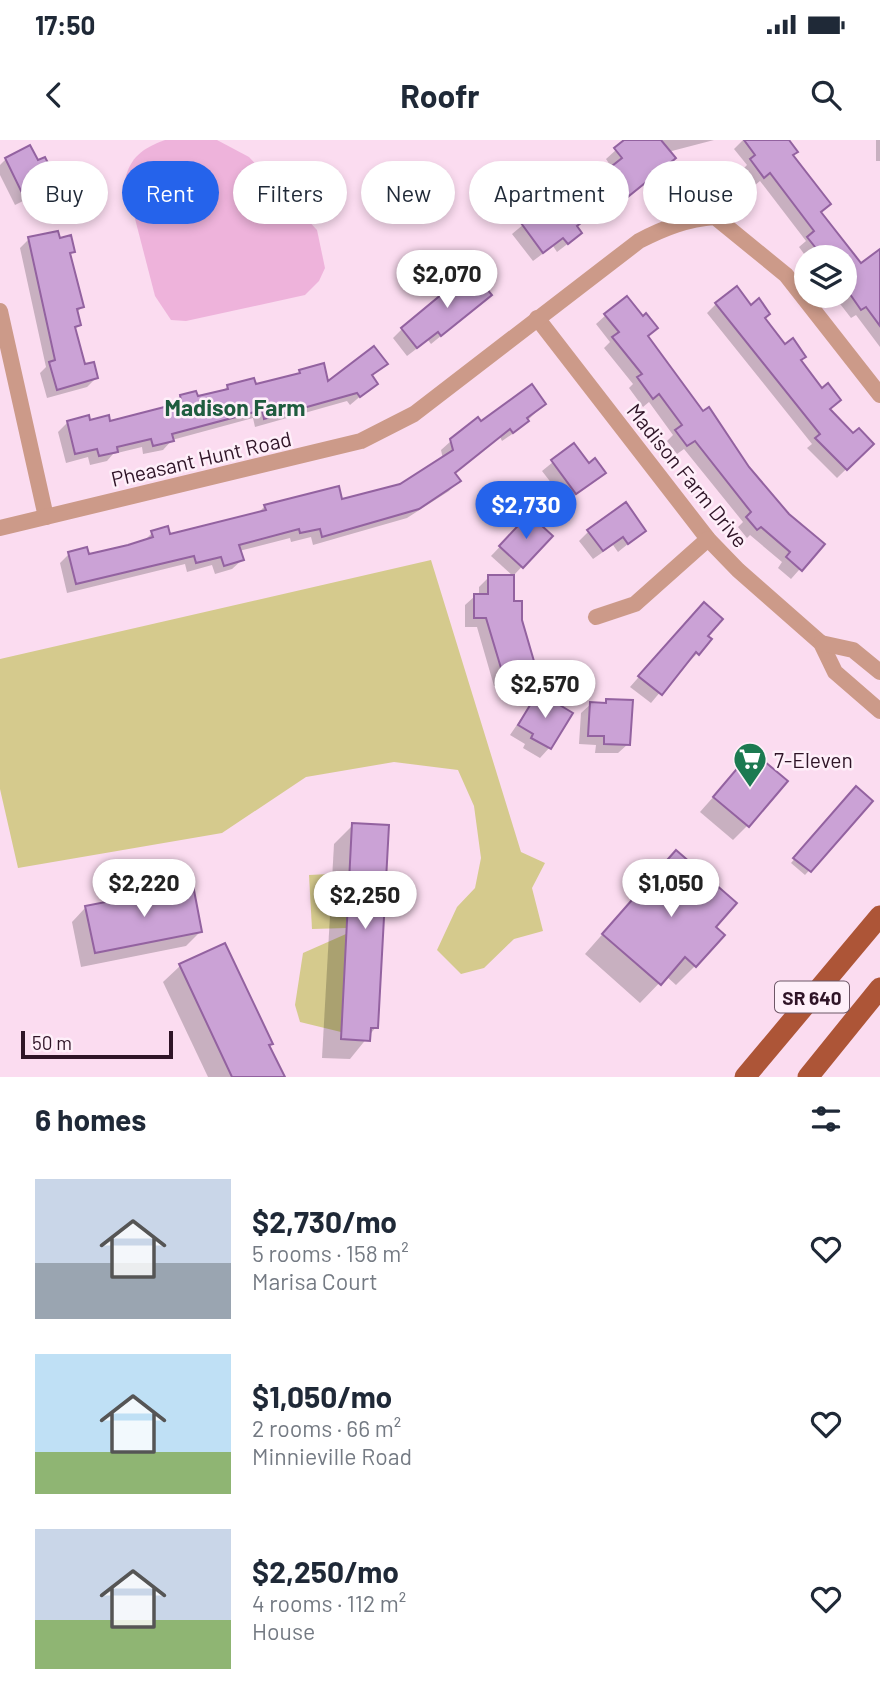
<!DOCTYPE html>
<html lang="en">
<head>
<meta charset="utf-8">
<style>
  body { margin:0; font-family:Barlow,sans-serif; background:#f6f6f7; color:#1f2937; height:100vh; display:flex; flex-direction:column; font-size:26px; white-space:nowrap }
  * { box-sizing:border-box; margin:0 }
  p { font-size:23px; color:#747a83 }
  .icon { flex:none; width:38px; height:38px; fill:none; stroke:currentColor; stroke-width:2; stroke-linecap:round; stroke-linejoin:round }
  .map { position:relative; height:937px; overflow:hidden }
  .side { display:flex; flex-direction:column; background:#fff; flex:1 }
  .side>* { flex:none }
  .hud { position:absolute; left:21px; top:21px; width:838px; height:63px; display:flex; gap:14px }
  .fabs { position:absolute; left:794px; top:105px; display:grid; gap:14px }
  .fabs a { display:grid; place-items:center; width:63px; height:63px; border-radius:50%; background:#fff; box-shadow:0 4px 10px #0003; font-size:35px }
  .scale { position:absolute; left:21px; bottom:18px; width:152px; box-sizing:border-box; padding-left:7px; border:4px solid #2f1427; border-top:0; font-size:19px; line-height:24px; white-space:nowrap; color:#2f1427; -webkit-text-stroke:5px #feeff9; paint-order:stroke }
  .price { position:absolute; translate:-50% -60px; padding:0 16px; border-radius:24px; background:#fff; color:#222; font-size:23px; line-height:46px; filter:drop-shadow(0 2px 4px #0008) }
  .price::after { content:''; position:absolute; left:50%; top:42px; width:21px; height:16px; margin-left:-10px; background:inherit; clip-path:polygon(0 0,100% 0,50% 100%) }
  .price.on { background:#2563eb; color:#fff }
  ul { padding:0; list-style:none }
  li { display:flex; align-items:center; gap:21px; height:175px; padding:0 35px }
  li span { display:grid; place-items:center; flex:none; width:196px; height:140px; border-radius:0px; color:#555 }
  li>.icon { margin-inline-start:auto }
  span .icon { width:84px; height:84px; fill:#fffc; stroke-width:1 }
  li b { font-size:30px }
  h2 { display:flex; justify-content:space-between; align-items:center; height:84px; padding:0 35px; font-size:30px }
  .pill { padding:0 24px; border-radius:32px; background:#fff; box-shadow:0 4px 10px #0003; font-size:24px; line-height:63px }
  .pill.on { background:#2563eb; color:#fff }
  .status { display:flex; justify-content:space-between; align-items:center; height:49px; padding:0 35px; background:#fff; direction:ltr }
  .status svg { height:19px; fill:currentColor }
  header { display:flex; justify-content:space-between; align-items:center; height:91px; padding:0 35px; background:#fff; font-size:32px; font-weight:700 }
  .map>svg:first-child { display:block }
  .green { fill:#d5ca8d }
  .water { fill:#eeb3db }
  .shadow { fill:#0003 }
  .building { fill:#cba2d6; stroke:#9362a0; stroke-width:2 }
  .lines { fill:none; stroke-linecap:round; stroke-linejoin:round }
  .street { stroke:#cc9a89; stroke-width:16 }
  .primary { stroke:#ad5537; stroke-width:21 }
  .labels { text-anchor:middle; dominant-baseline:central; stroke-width:5; stroke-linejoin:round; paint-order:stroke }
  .shield { fill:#feeff9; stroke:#6d5666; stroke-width:2 }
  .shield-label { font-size:19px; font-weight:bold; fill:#2f1427 }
  .street-label { font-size:21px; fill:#2f1427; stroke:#feeff9 }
  .poi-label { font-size:21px; fill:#2f1427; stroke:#feeff9; text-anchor:start }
  .neighbourhood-label { font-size:23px; font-weight:bold; fill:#1f5c3f; stroke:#feeff9 }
</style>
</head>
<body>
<div class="status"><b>17:50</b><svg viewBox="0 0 49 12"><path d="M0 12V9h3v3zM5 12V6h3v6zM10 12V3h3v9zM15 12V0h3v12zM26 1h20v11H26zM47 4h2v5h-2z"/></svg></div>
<header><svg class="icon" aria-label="back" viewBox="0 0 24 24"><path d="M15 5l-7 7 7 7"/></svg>Roofr<svg class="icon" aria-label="search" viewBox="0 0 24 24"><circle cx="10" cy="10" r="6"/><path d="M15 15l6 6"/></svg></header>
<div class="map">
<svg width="880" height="937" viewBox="0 0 880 937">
  <rect width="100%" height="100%" fill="#fbdcf0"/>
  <g class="green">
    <path d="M431,420L521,712L545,723L532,748L543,791L514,799L484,828L461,834L437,810L457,767L475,748L481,718L474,666L458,630L394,622L306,637L222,693L18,728L0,649V519Z"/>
    <path d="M350,733L347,788L312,789L309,735Z"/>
    <path d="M346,794L341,892L300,882L295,865L303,813Z"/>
  </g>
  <path class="water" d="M165,0H217L249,17L317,90L325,128L319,141L305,155L186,181L171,180L155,156L125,40C130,17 143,8 165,0Z"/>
  <g class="shadow">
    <path d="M627,0H714L668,12L664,28L603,76L598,70L576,88L570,102L557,112L553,106L533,121L512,94L542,69L546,73L561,68L612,28L606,19Z"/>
    <path d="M743,0H787L820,73L860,125L880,122V207L856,175L851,178L834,156H845V117L807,118L799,107L806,101L760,41L754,46L742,30L747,25L734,9Z"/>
    <rect x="876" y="0" width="4" height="21"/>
    <path d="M6,19L37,23L54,40L45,50L15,65L0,35V25Z"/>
    <path d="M29,99L59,100L73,112L69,116L82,167L76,173L79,185L74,189L84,226L96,238L87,247L47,258L40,233L46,227L20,108Z"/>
    <path d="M480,164L431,204L428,200L407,216L393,198L402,189Z"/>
    <path d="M716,164L750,167L764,178L822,250L839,260L829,271L853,296L872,304L837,338L807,308L812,304L707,173Z"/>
    <path d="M606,175L647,197L703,273L788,375L822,404L791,439L778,428L782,422L750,395L747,398L738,387L743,382L684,309L677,314L667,301L673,295L649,262L643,267L629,248L633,244L604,208L610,202L596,184Z"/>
    <path d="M386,223L371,237L376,243L350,265L347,261L255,287L253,278L172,300L163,310L143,314L142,307L113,314L107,321L90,325L88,317L66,323L58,292L67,283H109L171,266L180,256L196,258L222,252L228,246H255L296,236L300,231L327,244Z"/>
    <path d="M544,264L518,290L502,301L500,297L453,334L458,341L449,351L407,378L313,405L311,397L291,402L290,398L239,411L242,420L232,429L215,434L212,425L187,432L185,424L67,453L60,423L69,414L88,416L143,402L152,393L169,396L257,374L265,366L340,361L401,346L443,319L441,310L451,301L480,283Z"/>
    <path d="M574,305L588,325L603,332L566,362L542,331Z"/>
    <path d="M529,376L551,396L513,436L491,416Z"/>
    <path d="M589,391H644L618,412L613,405L593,419L579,401Z"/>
    <path d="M489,437L512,462L534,528L525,537L494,546L477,487H465V465L475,456H479V447Z"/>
    <path d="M695,473L710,500L688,523L686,521L651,563L630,547Z"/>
    <path d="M538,554L570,573L549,608L540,618L523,608L525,604L510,595Z"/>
    <path d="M607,560L628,604L618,613H595L596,605L579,604L581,573L591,564H603Z"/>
    <path d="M752,613L747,686L733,700L700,672Z"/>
    <path d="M852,653L871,662L805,735L791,723Z"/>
    <path d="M353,685L376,887L350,919L322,918L334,704Z"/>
    <path d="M658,731L714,787L695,826L676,845L666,836L640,863L585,814Z"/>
    <path d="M86,767L200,792L186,806L81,827L72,782Z"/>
    <path d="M180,826L268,906L283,937H208L163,842Z"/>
  </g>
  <g class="building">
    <path d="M624,0H661L676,18L614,68L609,62L577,86L582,93L568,104L563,98L543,113L521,83L543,67L546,71L558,62L561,66L622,18L614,8Z"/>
    <path d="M744,0H789L798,12L793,15L831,64L821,72L861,123L880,109V186L866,167L861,170L845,147V117H823L807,97L814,91L770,33L764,38L750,19L755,15Z"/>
    <path d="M30,5L38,20L45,17L57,41L24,57L5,18Z"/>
    <path d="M58,91L60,98L71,95L75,112L70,113L84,167L77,169L81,185L75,187L85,224L94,222L98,238L57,250L49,222L55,220L28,97Z"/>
    <path d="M471,130L492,155L441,196L438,192L417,208L401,188Z"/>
    <path d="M737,146L751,165L759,158L770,174L765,178L785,204L793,198L806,217L801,220L822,248L828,243L841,260L830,269L853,293L859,288L874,304L847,330L815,298L820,294L715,163Z"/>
    <path d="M627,156L643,176L646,173L658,188L648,196L703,271L709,267L749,327L789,374L825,404L802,431L786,417L790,412L761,387L757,390L746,377L751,372L695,301L687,306L675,290L682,285L659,254L653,259L637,237L642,234L612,197L619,192L604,174Z"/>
    <path d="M374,206L388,224L372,235L378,244L360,257L357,253L264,279L262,270L172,294L174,301L153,306L151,299L117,307L118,312L99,316L97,309L75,314L67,281L89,275L90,280L109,275L110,281L176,264L181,261L180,255L196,251L198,256L228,249L227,245L254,238L256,244L300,233L299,230L324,223L328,241Z"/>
    <path d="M532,244L546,264L527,278L529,281L513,293L510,289L455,333L461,341L419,369L322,397L320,389L300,393L299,389L239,405L244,420L224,426L221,417L196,423L194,416L76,444L68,412L87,407L89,414L128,405L153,397L151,391L168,386L170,394L266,370L264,365L339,346L342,359L400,344L453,310L450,299L478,277L481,281Z"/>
    <path d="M574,303L589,323L595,318L606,333L576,354L551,320Z"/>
    <path d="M626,362L646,391L628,404L623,397L603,411L587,390Z"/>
    <path d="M529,374L553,396L523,428L499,406Z"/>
    <path d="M488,435H514V461H522V480L536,528L504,538L486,478H474V454H488Z"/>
    <path d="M704,462L723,479L708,496L712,499L699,515L696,512L662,555L638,536Z"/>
    <path d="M538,552L573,573L551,609L531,598L533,594L518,585Z"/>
    <path d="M606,559L633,560L630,605L604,604V596H588L590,562L606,563Z"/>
    <path d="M752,611L788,641L749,687L713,657Z"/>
    <path d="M856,646L873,661L811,732L793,718Z"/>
    <path d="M352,683L389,685L378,888H371L370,901L341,899Z"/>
    <path d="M676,710L737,763L716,787L725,795L696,827L685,817L661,845L602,794Z"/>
    <path d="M193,745L202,792L95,813L85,766Z"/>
    <path d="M225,803L273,904L269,905L285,937H232L179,824Z"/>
  </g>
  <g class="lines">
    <g class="street">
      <path d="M0,171L46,377"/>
      <path d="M537,178L708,399L738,430L821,503L835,532L880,571"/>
      <path d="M0,388L361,301L414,274L639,101C664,88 687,79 715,77L786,135L880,255"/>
      <path d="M596,477L635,464L708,399"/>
      <path d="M821,503L853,510L880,532"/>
    </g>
    <g class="primary">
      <path d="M745,937L880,776"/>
      <path d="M808,937L880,848"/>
    </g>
  </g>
  <defs>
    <symbol id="supermarket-pin" viewBox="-11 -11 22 30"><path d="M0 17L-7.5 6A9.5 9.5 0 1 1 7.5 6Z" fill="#1c7a51" stroke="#feeff9"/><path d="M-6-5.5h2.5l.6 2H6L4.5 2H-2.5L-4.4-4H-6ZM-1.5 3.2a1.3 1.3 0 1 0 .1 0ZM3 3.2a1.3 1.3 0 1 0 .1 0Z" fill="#fff"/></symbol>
  </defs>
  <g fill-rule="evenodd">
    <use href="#supermarket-pin" x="731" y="600" width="38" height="52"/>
  </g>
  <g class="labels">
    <rect class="shield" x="775" y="841.5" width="74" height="31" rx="5"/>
    <g class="shield-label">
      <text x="812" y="857">SR 640</text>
    </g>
    <g class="street-label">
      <text transform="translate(201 318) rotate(-13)">Pheasant Hunt Road</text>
      <text transform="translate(688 335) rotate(51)">Madison Farm Drive</text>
    </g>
    <g class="poi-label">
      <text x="774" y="619">7-Eleven</text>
    </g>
    <g class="neighbourhood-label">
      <text x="235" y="267">Madison Farm</text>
    </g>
  </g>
</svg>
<div class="fabs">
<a><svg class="icon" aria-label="layers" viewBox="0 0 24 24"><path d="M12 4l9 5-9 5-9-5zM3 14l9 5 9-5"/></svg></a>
</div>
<div class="scale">50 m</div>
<b class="price" style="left:447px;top:170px">$2,070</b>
<b class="price on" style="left:526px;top:401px">$2,730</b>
<b class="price" style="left:545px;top:580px">$2,570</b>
<b class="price" style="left:144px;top:779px">$2,220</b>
<b class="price" style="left:671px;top:779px">$1,050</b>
<b class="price" style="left:365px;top:791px">$2,250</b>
<div class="hud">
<a class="pill">Buy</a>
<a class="pill on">Rent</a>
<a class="pill">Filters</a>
<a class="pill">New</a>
<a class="pill">Apartment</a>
<a class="pill">House</a>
</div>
</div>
<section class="side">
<h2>6 homes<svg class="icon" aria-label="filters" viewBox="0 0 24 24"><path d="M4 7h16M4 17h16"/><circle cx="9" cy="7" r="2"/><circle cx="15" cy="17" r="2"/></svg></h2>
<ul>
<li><span style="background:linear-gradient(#c9d6e8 60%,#9aa5b1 0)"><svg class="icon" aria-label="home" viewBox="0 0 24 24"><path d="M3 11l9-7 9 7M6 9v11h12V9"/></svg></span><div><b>$2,730/mo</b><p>5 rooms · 158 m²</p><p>Marisa Court</p></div><svg class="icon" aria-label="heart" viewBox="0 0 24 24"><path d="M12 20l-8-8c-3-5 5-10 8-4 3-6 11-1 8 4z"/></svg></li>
<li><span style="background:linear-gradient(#bfe0f5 70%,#8fb573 0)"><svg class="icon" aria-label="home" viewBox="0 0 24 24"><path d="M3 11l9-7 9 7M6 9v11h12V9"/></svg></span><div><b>$1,050/mo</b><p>2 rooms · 66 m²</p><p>Minnieville Road</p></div><svg class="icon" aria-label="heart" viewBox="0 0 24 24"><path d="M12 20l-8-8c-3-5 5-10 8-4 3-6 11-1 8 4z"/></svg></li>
<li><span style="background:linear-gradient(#c9d6e8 65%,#8fb573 0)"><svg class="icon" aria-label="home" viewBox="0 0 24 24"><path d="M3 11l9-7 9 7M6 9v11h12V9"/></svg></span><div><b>$2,250/mo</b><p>4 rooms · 112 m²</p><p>House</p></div><svg class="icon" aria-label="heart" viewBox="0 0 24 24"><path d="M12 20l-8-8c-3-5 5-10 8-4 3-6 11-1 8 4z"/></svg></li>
</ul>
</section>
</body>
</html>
